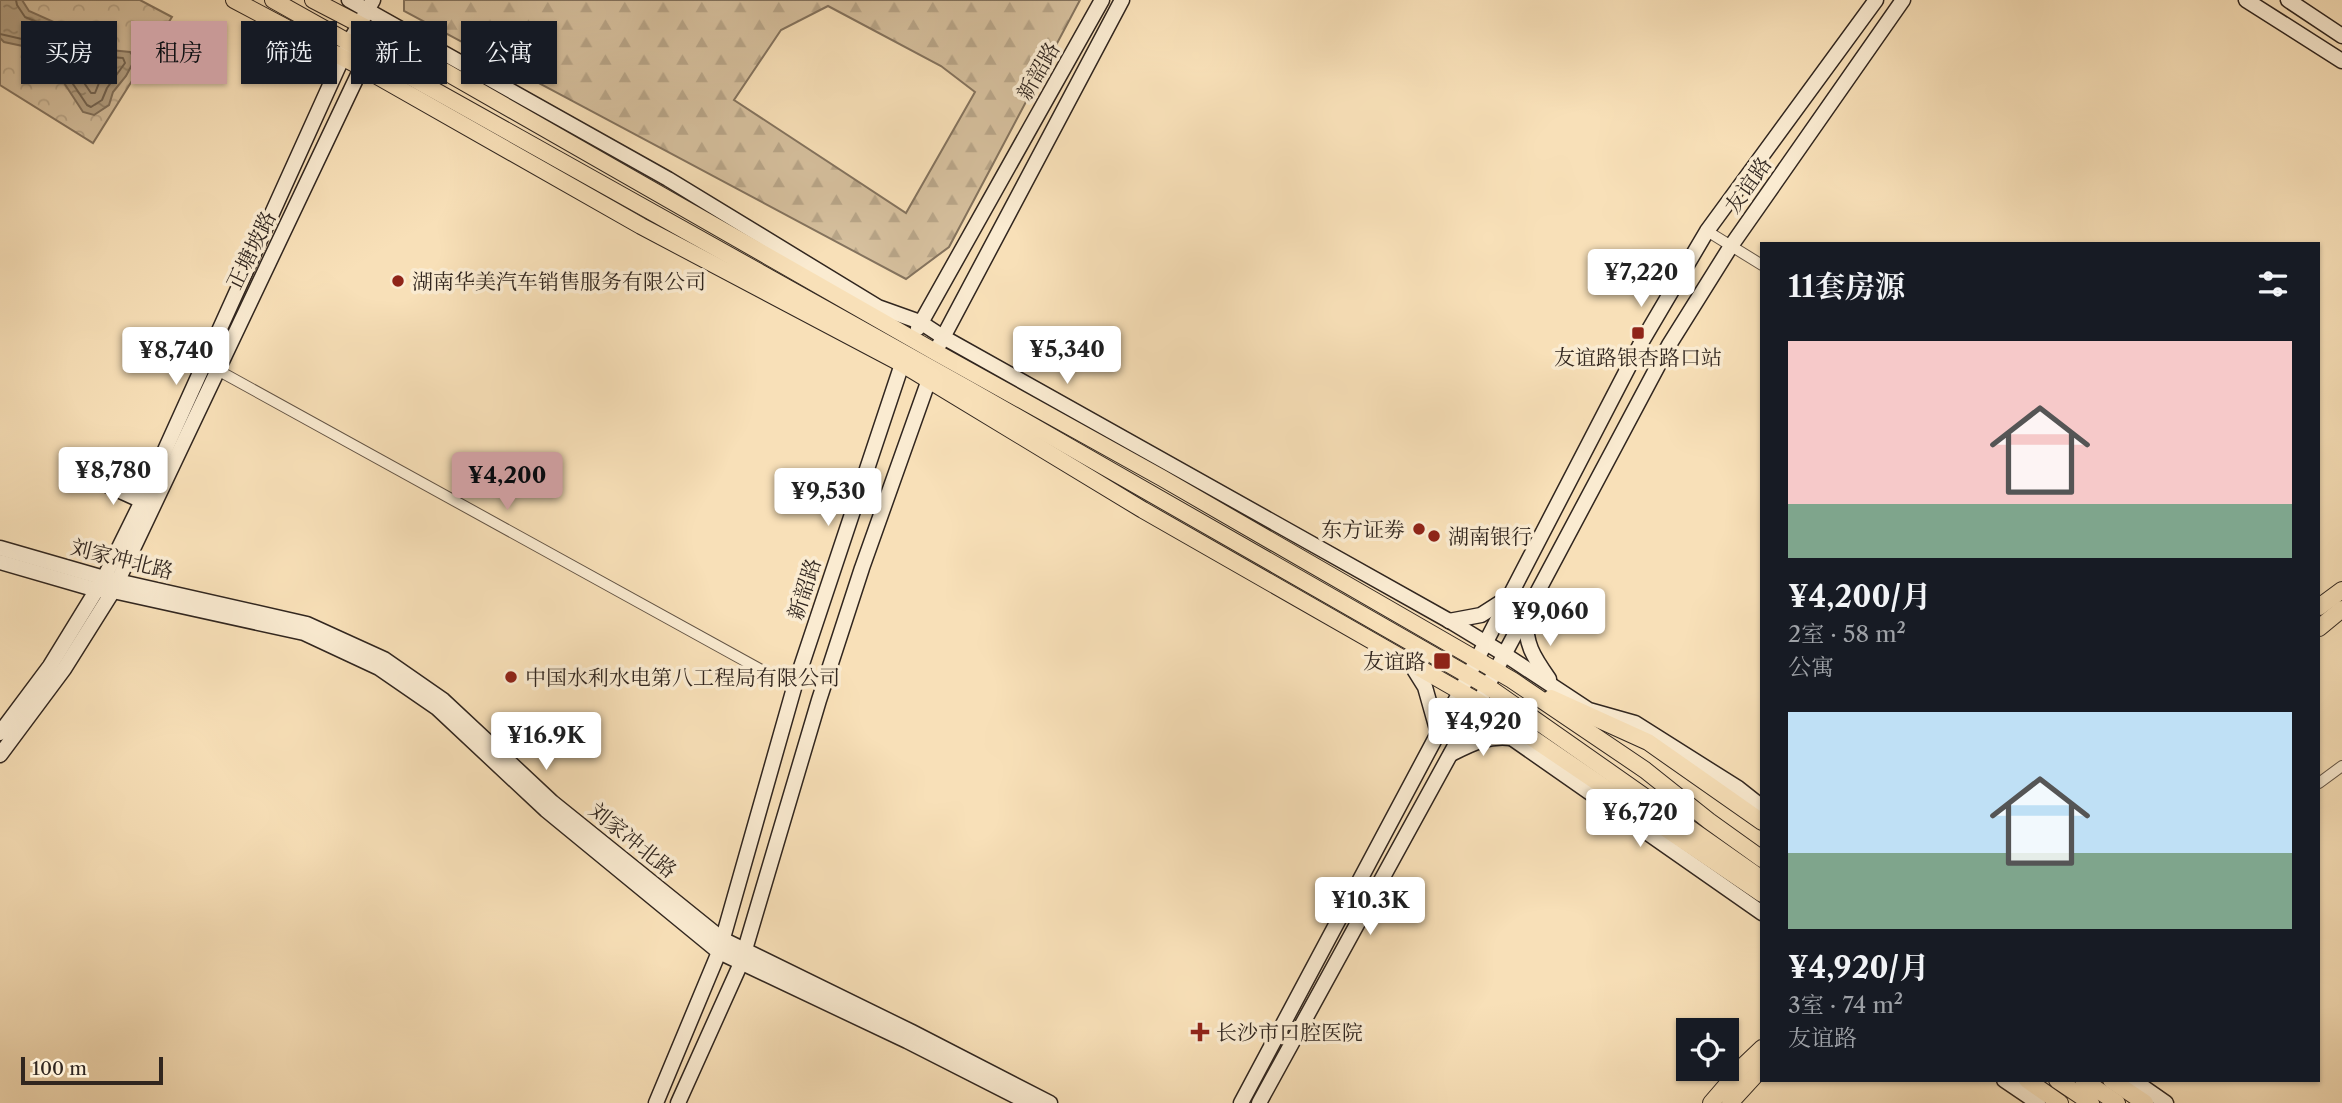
<!DOCTYPE html>
<html lang="zh">
<head>
<meta charset="utf-8">
<style>
  body { margin:0; font-family:"Libre Caslon Text","Noto Serif SC",serif; background:#242831; color:#f1f3f6; height:100vh; display:flex; flex-direction:column; font-size:26px; white-space:nowrap }
  * { box-sizing:border-box; margin:0 }
  p { font-size:23px; color:#9ea1a6 }
  .icon { flex:none; width:38px; height:38px; fill:none; stroke:currentColor; stroke-width:2; stroke-linecap:round; stroke-linejoin:round }
  .map { position:relative; flex:1; overflow:hidden }
  .side { position:absolute; left:1760px; top:242px; width:560px; height:840px; display:flex; flex-direction:column; background:#171b24; border-radius:0px; box-shadow:0 2px 5px #0004 }
  .side>* { flex:none }
  .top-card { position:absolute; left:21px; top:21px; width:665px; height:63px; display:flex; gap:14px }
  .buttons { position:absolute; left:1676px; top:1018px; display:grid; gap:14px }
  .buttons a { display:grid; place-items:center; width:63px; height:63px; border-radius:0px; background:#171b24; box-shadow:0 2px 5px #0004; font-size:35px }
  .scale { position:absolute; left:21px; bottom:18px; width:142px; box-sizing:border-box; padding-left:7px; border:4px solid #31261f; border-top:0; font-size:19px; line-height:24px; white-space:nowrap; color:#31261f; -webkit-text-stroke:5px #faebd1; paint-order:stroke }
  .price { position:absolute; translate:-50% -60px; padding:0 16px; border-radius:7px; background:#fff; color:#222; font-size:23px; line-height:46px; filter:drop-shadow(0 2px 4px #0008) }
  .price::after { content:''; position:absolute; left:50%; top:42px; width:21px; height:16px; margin-left:-10px; background:inherit; clip-path:polygon(0 0,100% 0,50% 100%) }
  .price.on { background:#c59692; color:#111 }
  ul { padding:0; list-style:none }
  li { display:grid; align-content:center; gap:14px; height:371px; padding:0 28px }
  li span { display:grid; place-items:center; height:217px; border-radius:0px; color:#555 }
  li>.icon { margin-inline-start:auto }
  span .icon { width:126px; height:126px; fill:#fffc; stroke-width:1 }
  li b { font-size:30px }
  h2 { display:flex; justify-content:space-between; align-items:center; height:84px; padding:0 28px; font-size:30px }
  .chip { padding:0 24px; border-radius:0px; background:#171b24; box-shadow:0 2px 5px #0004; font-size:24px; line-height:63px }
  .chip.on { background:#c59692; color:#111 }
  .map>svg:first-child { display:block }
  .forest { fill:url(#forest-firs); stroke:#84735e; stroke-width:2; fill-rule:evenodd }
  .park { fill:url(#park-crowns); stroke:#84735e; stroke-width:2 }
  .water { fill:url(#water-ripples); stroke:#80705c; stroke-width:2 }
  .lines { fill:none; stroke-linecap:round; stroke-linejoin:round }
  .shore { stroke:#726452; stroke-width:2 }
  .street-casing { stroke:#635445; stroke-width:12 }
  .secondary-casing { stroke:#31261f; stroke-width:17 }
  .primary-casing { stroke:#31261f; stroke-width:18 }
  .street { stroke:#faebd1; stroke-width:10 }
  .secondary { stroke:#faebd1; stroke-width:14 }
  .primary { stroke:#f8e0b8; stroke-width:16 }
  .poi-dot { fill:#8f2418; stroke:#faebd1; stroke-width:2.5 }
  .labels { text-anchor:middle; dominant-baseline:central; stroke-width:7; stroke-linejoin:round; paint-order:stroke }
  .street-label { font-size:21px; fill:#31261f; stroke:#faebd1 }
  .poi-label { font-size:21px; fill:#31261f; stroke:#faebd1; text-anchor:start }
</style>
</head>
<body>
<div class="map">
<svg width="2342" height="1103" viewBox="0 0 2342 1103">
  <defs>
    <pattern id="forest-firs" width="22" height="20" patternUnits="userSpaceOnUse" patternTransform="scale(1.75)"><rect width="22" height="20" fill="#d6c09e"/><path d="M5 1l3.5 6h-7zM16 11l3.5 6h-7z" fill="#b8a588"/></pattern>
    <pattern id="park-crowns" width="20" height="18" patternUnits="userSpaceOnUse" patternTransform="scale(1.75)"><rect width="20" height="18" fill="#d6c09e"/><path d="M2 6a3 3 0 1 1 6 0M12 15a3 3 0 1 1 6 0" fill="none" stroke="#b8a588"/></pattern>
    <pattern id="water-ripples" width="26" height="14" patternUnits="userSpaceOnUse" patternTransform="scale(1.75)"><rect width="26" height="14" fill="#b4a184"/><path d="M2 4q2-2 4 0t4 0M15 11q2-2 4 0t4 0" fill="none" stroke="#93836b"/></pattern>
  </defs>
  <rect width="100%" height="100%" fill="#f8e0b8"/>
  <filter id="stains"><feTurbulence type="fractalNoise" baseFrequency=".00286" numOctaves="4"/><feColorMatrix values="0 0 0 0 .2 0 0 0 0 .09 0 0 0 0 .02 0 0 0 .5 -.17"/></filter>
  <radialGradient id="worn" r=".72"><stop offset=".6" stop-color="#630" stop-opacity="0"/><stop offset="1" stop-color="#630" stop-opacity=".3"/></radialGradient>
  <path class="forest" d="M404,0H1080L949,247L906,279L404,11ZM828,6L941,66L975,92L906,213L734,100L781,30Z"/>
  <path class="park" d="M0,0H140L172,17L93,143L0,85Z"/>
  <path class="water" d="M0,0H22L29,11L54,22L71,35L85,39L100,49L130,52L135,59L126,76L113,92L109,105L94,115L83,112L51,63L32,48L4,42L0,38Z"/>
  <g class="lines">
    <g class="shore">
      <path d="M0,34L35,42L55,57L87,105L91,107L102,100L107,88L125,63L123,58L98,56L83,45L67,41L51,28L25,17L17,5L16,0"/>
      <path d="M69,51L79,53L95,64L109,67L110,71L99,83L95,93H91L65,55V52Z"/>
    </g>
    <defs>
      <g id="street">
        <path d="M1707,231L1762,265"/>
        <path d="M212,367L794,688"/>
        <path d="M2319,783L2342,766"/>
      </g>
      <g id="secondary">
        <path d="M349,0L668,179L878,307L920,322L943,337L1453,623L1504,654L1589,710L1635,723L1738,788L1762,807"/>
        <path d="M2246,0L2342,61"/>
        <path d="M2288,0L2342,36"/>
        <path d="M918,328L1102,0"/>
        <path d="M939,345L1122,0"/>
        <path d="M98,481L142,501"/>
        <path d="M0,548L104,578L307,624L384,659L443,700L552,802L722,939L912,1032L1050,1103"/>
        <path d="M0,562L97,590L113,591L304,633L379,668L437,708L546,810L719,952L907,1041L1029,1103"/>
        <path d="M1525,615C1526,645 1532,655 1549,679"/>
        <path d="M1449,621L1481,615L1506,599"/>
        <path d="M1410,663L1425,687L1438,733"/>
        <path d="M1479,702L1493,725L1762,913"/>
        <path d="M0,733L50,666L104,578L142,501L350,41L373,0"/>
        <path d="M1451,754C1471,744 1488,735 1511,738"/>
        <path d="M0,755L64,669L113,591L366,58"/>
        <path d="M2004,1080L2038,1103"/>
        <path d="M2133,1080L2166,1103"/>
        <path d="M656,1103L719,952L794,688L902,364L907,357"/>
        <path d="M678,1103L741,963L819,700L862,568L932,371"/>
        <path d="M1241,1103L1460,692L1641,343L1707,231L1876,0"/>
        <path d="M1259,1103L1479,702L1669,345L1731,246L1903,0"/>
      </g>
      <g id="primary">
        <path d="M234,0L370,72L641,226L902,364L1143,510L1479,702L1762,894"/>
        <path d="M273,0L970,390L1487,686L1762,879"/>
        <path d="M313,0L388,39L937,353L1162,478L1512,680L1645,770L1709,821L1762,859"/>
        <path d="M2319,607L2342,590"/>
        <path d="M2319,628L2342,609"/>
        <path d="M1551,698L1648,742L1762,822"/>
        <path d="M2027,1080L2060,1103"/>
        <path d="M2057,1080L2091,1103"/>
        <path d="M2083,1080L2117,1103"/>
        <path d="M2111,1080L2145,1103"/>
        <path d="M1711,1103L1742,1067L1762,1048"/>
        <path d="M1730,1103L1762,1068"/>
      </g>
    </defs>
    <use href="#street" class="street-casing"/>
    <use href="#secondary" class="secondary-casing"/>
    <use href="#primary" class="primary-casing"/>
    <use href="#street" class="street"/>
    <use href="#secondary" class="secondary"/>
    <use href="#primary" class="primary"/>
  </g>
  <g class="poi-dot">
    <circle cx="398" cy="281" r="7"/>
    <rect x="1631" y="326" width="14" height="14" rx="3.5"/>
    <circle cx="1419" cy="529" r="7"/>
    <circle cx="1434" cy="536" r="7"/>
    <rect x="1433" y="652" width="18" height="18" rx="3.5"/>
    <circle cx="511" cy="677" r="7"/>
    <path d="M1196.5 1021.5h7v7h7v7h-7v7h-7v-7h-7v-7h7z"/>
  </g>
  <g class="labels">
    <g class="street-label">
      <text transform="translate(1038 71) rotate(-60)">新韶路</text>
      <text transform="translate(1748 185) rotate(-55)">友谊路</text>
      <text transform="translate(251 250) rotate(-64)">正塘坡路</text>
      <text transform="translate(122 559) rotate(14)">刘家冲北路</text>
      <text transform="translate(804 589) rotate(-72)">新韶路</text>
      <text transform="translate(633 840) rotate(39)">刘家冲北路</text>
    </g>
    <g class="poi-label">
      <text x="412" y="281">湖南华美汽车销售服务有限公司</text>
      <text x="1638" y="357" text-anchor="middle">友谊路银杏路口站</text>
      <text x="1405" y="529" text-anchor="end">东方证劵</text>
      <text x="1448" y="536">湖南银行</text>
      <text x="1426" y="661" text-anchor="end">友谊路</text>
      <text x="525" y="677">中国水利水电第八工程局有限公司</text>
      <text x="1216" y="1032">长沙市口腔医院</text>
    </g>
  </g>
  <rect width="100%" height="100%" filter="url(#stains)"/>
  <rect width="100%" height="100%" fill="url(#worn)"/>
</svg>
<div class="buttons">
<a><svg class="icon" aria-label="locate" viewBox="0 0 24 24"><circle cx="12" cy="12" r="6"/><path d="M12 2v4M12 18v4M2 12h4M18 12h4"/></svg></a>
</div>
<div class="scale">100 m</div>
<b class="price" style="left:1641px;top:309px">¥7,220</b>
<b class="price" style="left:1067px;top:386px">¥5,340</b>
<b class="price" style="left:176px;top:387px">¥8,740</b>
<b class="price" style="left:113px;top:507px">¥8,780</b>
<b class="price on" style="left:507px;top:512px">¥4,200</b>
<b class="price" style="left:828px;top:528px">¥9,530</b>
<b class="price" style="left:1550px;top:648px">¥9,060</b>
<b class="price" style="left:1483px;top:758px">¥4,920</b>
<b class="price" style="left:546px;top:772px">¥16.9K</b>
<b class="price" style="left:1640px;top:849px">¥6,720</b>
<b class="price" style="left:1370px;top:937px">¥10.3K</b>
<div class="top-card">
<a class="chip">买房</a>
<a class="chip on">租房</a>
<a class="chip">筛选</a>
<a class="chip">新上</a>
<a class="chip">公寓</a>
</div>
<section class="side">
<h2>11套房源<svg class="icon" aria-label="filters" viewBox="0 0 24 24"><path d="M4 7h16M4 17h16"/><circle cx="9" cy="7" r="2"/><circle cx="15" cy="17" r="2"/></svg></h2>
<ul>
<li><span style="background:linear-gradient(#f6c9c9 75%,#7fa58c 0)"><svg class="icon" aria-label="home" viewBox="0 0 24 24"><path d="M3 11l9-7 9 7M6 9v11h12V9"/></svg></span><div><b>¥4,200/月</b><p>2室 · 58 m²</p><p>公寓</p></div></li>
<li><span style="background:linear-gradient(#bfe0f5 65%,#7fa58c 0)"><svg class="icon" aria-label="home" viewBox="0 0 24 24"><path d="M3 11l9-7 9 7M6 9v11h12V9"/></svg></span><div><b>¥4,920/月</b><p>3室 · 74 m²</p><p>友谊路</p></div></li>
</ul>
</section>
</div>
</body>
</html>
